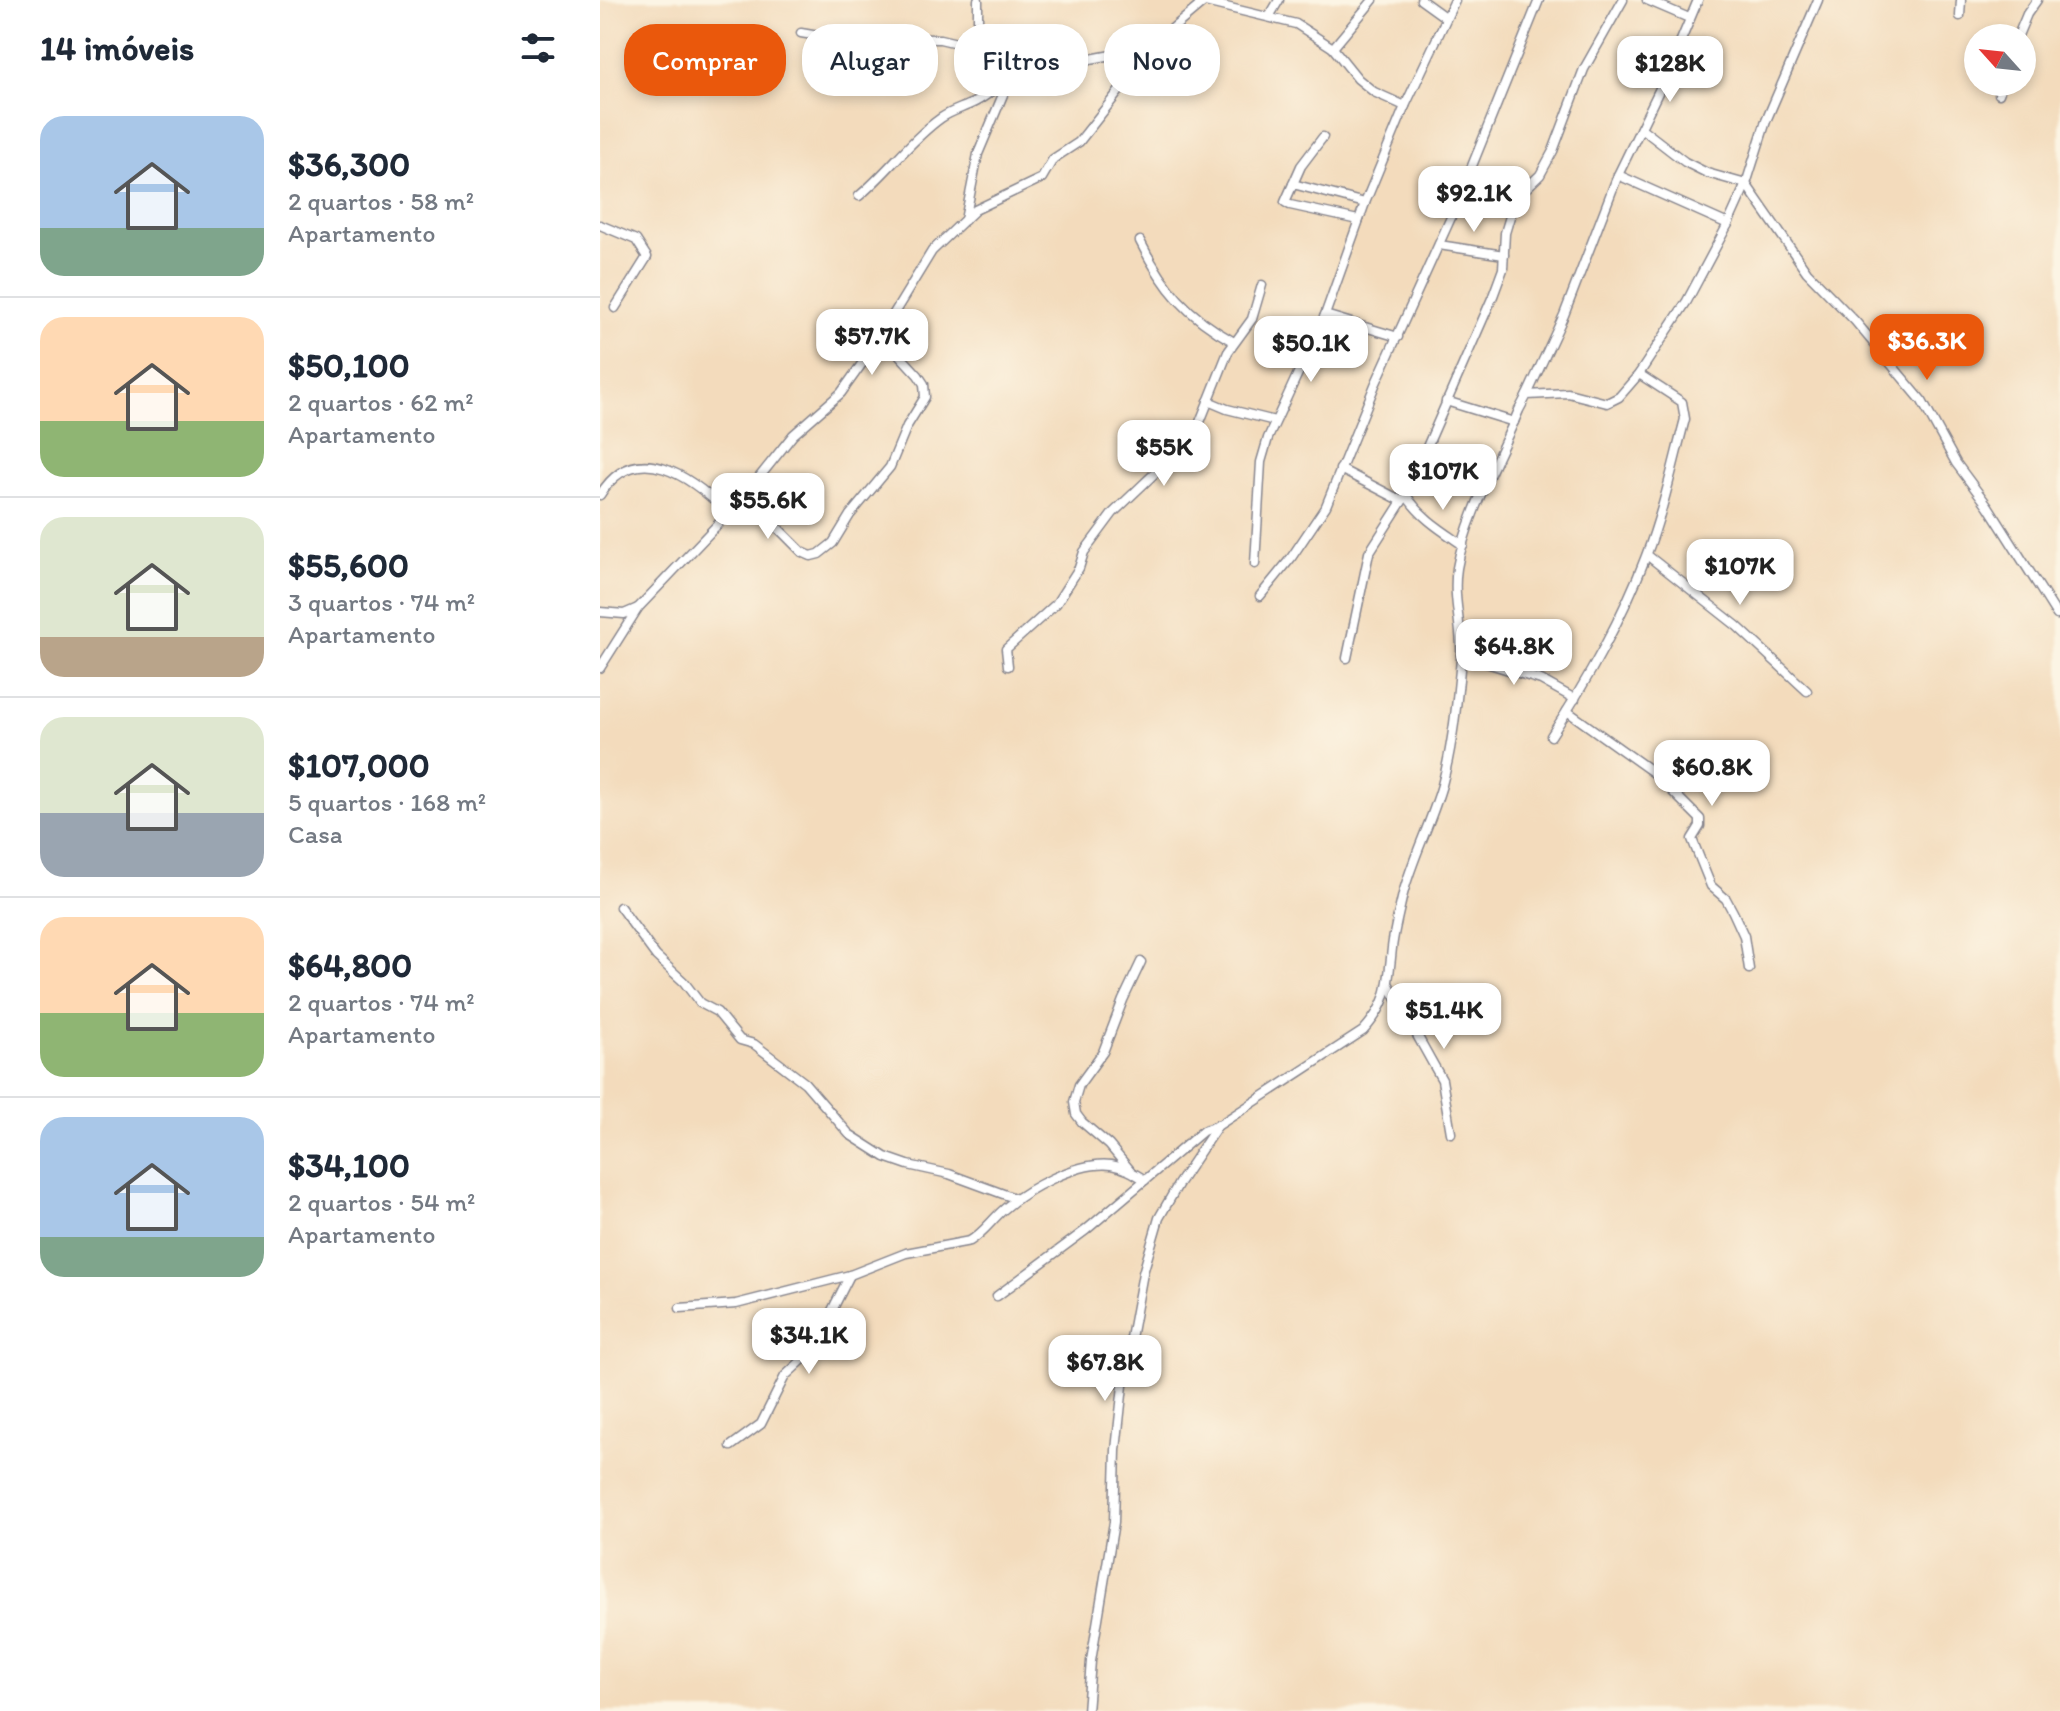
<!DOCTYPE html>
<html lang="pt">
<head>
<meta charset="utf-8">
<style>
  body { margin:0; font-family:Itim,sans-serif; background:#f2f2f3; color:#1f2937; height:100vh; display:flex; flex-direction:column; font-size:30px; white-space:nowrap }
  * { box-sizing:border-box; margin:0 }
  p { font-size:26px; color:#747a83 }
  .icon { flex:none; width:44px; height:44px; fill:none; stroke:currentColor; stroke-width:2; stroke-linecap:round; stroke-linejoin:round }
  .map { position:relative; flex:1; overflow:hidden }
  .side { display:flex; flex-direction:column; background:#fff; width:600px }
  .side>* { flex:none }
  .banner { position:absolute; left:24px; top:24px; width:760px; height:72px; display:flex; gap:16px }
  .needle { width:52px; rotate:297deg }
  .controls { position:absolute; left:1364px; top:24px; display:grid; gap:16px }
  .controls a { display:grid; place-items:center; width:72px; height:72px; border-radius:50%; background:#fff; box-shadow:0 4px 12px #0003; font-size:40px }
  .price { position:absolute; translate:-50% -68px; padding:0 18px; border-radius:16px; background:#fff; color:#222; font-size:26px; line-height:52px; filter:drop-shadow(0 2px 4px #0008) }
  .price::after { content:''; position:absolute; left:50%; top:48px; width:24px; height:18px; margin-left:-12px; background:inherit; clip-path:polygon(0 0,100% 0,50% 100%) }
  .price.active { background:#ea580c; color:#fff }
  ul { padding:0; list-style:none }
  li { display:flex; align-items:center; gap:24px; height:200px; padding:0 40px }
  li+li { border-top:2px solid #e0e1e3 }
  li span { display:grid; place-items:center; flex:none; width:224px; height:160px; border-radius:24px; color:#555 }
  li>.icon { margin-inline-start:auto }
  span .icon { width:96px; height:96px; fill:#fffc; stroke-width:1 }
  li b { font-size:34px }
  h2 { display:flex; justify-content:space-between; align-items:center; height:96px; padding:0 40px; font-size:34px }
  .tag { padding:0 28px; border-radius:32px; background:#fff; box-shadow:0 4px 12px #0003; font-size:28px; line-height:72px }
  .tag.active { background:#ea580c; color:#fff }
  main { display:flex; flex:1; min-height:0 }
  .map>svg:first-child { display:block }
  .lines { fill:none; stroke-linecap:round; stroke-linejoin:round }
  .minor-casing { stroke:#87858d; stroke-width:11 }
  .minor { stroke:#fff; stroke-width:8 }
</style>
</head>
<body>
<main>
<section class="side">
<h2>14 imóveis<svg class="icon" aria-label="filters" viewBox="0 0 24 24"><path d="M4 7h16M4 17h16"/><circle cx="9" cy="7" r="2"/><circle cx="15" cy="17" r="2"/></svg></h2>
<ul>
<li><span style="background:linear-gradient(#a9c7e8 70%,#7fa58c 0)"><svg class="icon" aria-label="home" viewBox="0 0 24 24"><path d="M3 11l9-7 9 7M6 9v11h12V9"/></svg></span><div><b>$36,300</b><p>2 quartos · 58 m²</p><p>Apartamento</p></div></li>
<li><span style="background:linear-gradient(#ffd9b3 65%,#8fb573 0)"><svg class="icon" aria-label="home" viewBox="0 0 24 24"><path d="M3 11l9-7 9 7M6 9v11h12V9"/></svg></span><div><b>$50,100</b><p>2 quartos · 62 m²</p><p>Apartamento</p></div></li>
<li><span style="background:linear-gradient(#dfe7d0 75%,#b9a48a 0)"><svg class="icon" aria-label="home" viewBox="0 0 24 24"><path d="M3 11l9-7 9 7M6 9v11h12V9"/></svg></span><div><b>$55,600</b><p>3 quartos · 74 m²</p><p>Apartamento</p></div></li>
<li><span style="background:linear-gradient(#dfe7d0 60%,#9aa5b1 0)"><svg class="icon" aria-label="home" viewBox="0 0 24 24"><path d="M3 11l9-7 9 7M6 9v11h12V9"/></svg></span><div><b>$107,000</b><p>5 quartos · 168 m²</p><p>Casa</p></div></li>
<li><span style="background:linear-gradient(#ffd9b3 60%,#8fb573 0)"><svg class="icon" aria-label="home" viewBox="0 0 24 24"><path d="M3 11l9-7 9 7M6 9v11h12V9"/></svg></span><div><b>$64,800</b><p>2 quartos · 74 m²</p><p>Apartamento</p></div></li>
<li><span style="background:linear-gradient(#a9c7e8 75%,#7fa58c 0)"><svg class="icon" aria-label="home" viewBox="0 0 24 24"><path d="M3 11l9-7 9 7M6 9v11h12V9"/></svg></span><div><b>$34,100</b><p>2 quartos · 54 m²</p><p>Apartamento</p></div></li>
</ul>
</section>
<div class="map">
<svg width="1460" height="1711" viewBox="0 0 1460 1711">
  <rect width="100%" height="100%" fill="#fcf5e5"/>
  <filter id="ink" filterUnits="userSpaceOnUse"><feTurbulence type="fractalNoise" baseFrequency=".0125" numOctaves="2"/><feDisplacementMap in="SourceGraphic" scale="16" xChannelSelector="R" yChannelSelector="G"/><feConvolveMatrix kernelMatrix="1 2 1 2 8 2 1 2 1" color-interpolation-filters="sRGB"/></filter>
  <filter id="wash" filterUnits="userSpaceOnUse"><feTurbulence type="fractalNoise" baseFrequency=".006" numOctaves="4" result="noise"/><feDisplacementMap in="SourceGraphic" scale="32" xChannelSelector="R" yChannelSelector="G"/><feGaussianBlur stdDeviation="1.8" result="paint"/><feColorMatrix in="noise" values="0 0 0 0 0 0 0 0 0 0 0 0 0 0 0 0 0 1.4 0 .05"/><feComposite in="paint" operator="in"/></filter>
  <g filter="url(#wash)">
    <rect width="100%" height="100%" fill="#f3dbbc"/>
  </g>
  <g filter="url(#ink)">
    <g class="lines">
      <defs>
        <g id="minor">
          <path d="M597,0L696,24L733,48L758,79L774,92L805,106"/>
          <path d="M821,0L846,18"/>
          <path d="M1047,0L1089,18"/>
          <path d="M1360,16L1361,0"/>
          <path d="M669,17L679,0"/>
          <path d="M201,33L230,38L340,39L378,48L418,68L453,66L533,51L561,38L604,2"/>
          <path d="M1417,38L1427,14L1437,0"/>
          <path d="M378,48V0"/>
          <path d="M733,48L773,0"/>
          <path d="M1399,94L1403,82"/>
          <path d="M1041,128L1085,162L1107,173L1146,184L1207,272L1255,321L1322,401L1356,463L1388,506L1457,615"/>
          <path d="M723,137L701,166L685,202L690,205L758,220"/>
          <path d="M1018,175L1128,224"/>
          <path d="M693,184L765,203"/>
          <path d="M259,196C288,172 310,140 341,118C351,111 363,108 375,102C387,96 399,85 411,77"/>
          <path d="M365,220L378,154L410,78"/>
          <path d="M0,225L36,240L47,257L15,308"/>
          <path d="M540,241C564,289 587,316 634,342"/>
          <path d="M839,245L904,255"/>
          <path d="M725,315L798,337"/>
          <path d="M927,395L964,315L1018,175L1066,76L1098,0"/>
          <path d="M608,401L627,409L675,421"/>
          <path d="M846,401L914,422"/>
          <path d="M740,469L802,501"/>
          <path d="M0,495C36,436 92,478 127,512"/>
          <path d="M806,495C821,518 841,530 863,545"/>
          <path d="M141,500L180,530L202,552L211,556L219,554L233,543L250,515L290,467L307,426L325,397L324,384L318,375L281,335"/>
          <path d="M1047,555L1137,626L1207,691"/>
          <path d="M655,564L661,462L668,438L725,315L765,203L805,106L855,0"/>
          <path d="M660,596L691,558L726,506L775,385L853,213L939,0"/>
          <path d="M0,612L24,614L38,608"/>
          <path d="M861,655L941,680L975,699"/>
          <path d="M747,658L769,553L806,495L893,296L903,269L905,233L911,213L919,195L940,175L953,151L984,69L1023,0"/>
          <path d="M408,666L406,649L456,604L479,568L484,552L513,513L574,455L600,422L628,352L652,319L662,285"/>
          <path d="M0,668L38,608L141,500L193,435L241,393L271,351L332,251L375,210L442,178L453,159L479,142L561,38"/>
          <path d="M967,711L1054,773L1100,819V826L1092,839L1111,886L1126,899L1133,912L1144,936L1149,969"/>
          <path d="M951,736C986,683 1024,615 1046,556C1063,512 1073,464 1085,419L1082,402L1039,374"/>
          <path d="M20,907L56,956L84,982L100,1003L117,1012L140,1040L154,1044L205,1083L249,1134L285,1157L308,1165L349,1174L417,1199"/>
          <path d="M789,985L842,1080L851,1133"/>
          <path d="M530,1170L509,1145L482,1122L476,1114L474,1102L479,1085L503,1052L523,1000L541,962"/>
          <path d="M397,1296L486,1230L603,1131L619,1125L763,1031C789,1003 788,984 792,948C794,930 799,912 803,894C813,857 831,823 842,785C853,745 857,701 861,659C863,629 852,599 857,568C866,516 898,460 919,410L927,395L968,393L1007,403L1019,397L1039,374L1087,301L1128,224L1146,184L1166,121L1218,0"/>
          <path d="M80,1308L136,1304L250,1275L306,1253L370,1241C383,1233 391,1221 402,1211C426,1189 478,1161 511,1165C524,1167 534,1173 545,1180"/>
          <path d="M131,1446L161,1424L185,1376L211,1352L250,1275"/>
          <path d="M487,1711L491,1661L514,1522L516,1450L524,1376L543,1273L559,1218L579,1183L618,1125"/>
        </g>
      </defs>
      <use href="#minor" class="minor-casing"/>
      <use href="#minor" class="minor"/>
    </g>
  </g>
</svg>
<div class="controls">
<a><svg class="needle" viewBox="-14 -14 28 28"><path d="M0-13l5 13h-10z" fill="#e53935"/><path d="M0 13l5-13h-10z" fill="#747a83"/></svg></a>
</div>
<b class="price" style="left:1070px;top:104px">$128K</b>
<b class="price" style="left:874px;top:234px">$92.1K</b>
<b class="price" style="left:272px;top:377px">$57.7K</b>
<b class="price active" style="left:1327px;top:382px">$36.3K</b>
<b class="price" style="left:711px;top:384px">$50.1K</b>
<b class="price" style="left:564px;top:488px">$55K</b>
<b class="price" style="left:843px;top:512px">$107K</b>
<b class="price" style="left:168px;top:541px">$55.6K</b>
<b class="price" style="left:1140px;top:607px">$107K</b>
<b class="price" style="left:914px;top:687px">$64.8K</b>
<b class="price" style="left:1112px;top:808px">$60.8K</b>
<b class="price" style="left:844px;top:1051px">$51.4K</b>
<b class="price" style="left:209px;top:1376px">$34.1K</b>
<b class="price" style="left:505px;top:1403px">$67.8K</b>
<div class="banner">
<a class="tag active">Comprar</a>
<a class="tag">Alugar</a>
<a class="tag">Filtros</a>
<a class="tag">Novo</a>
</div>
</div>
</main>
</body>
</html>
